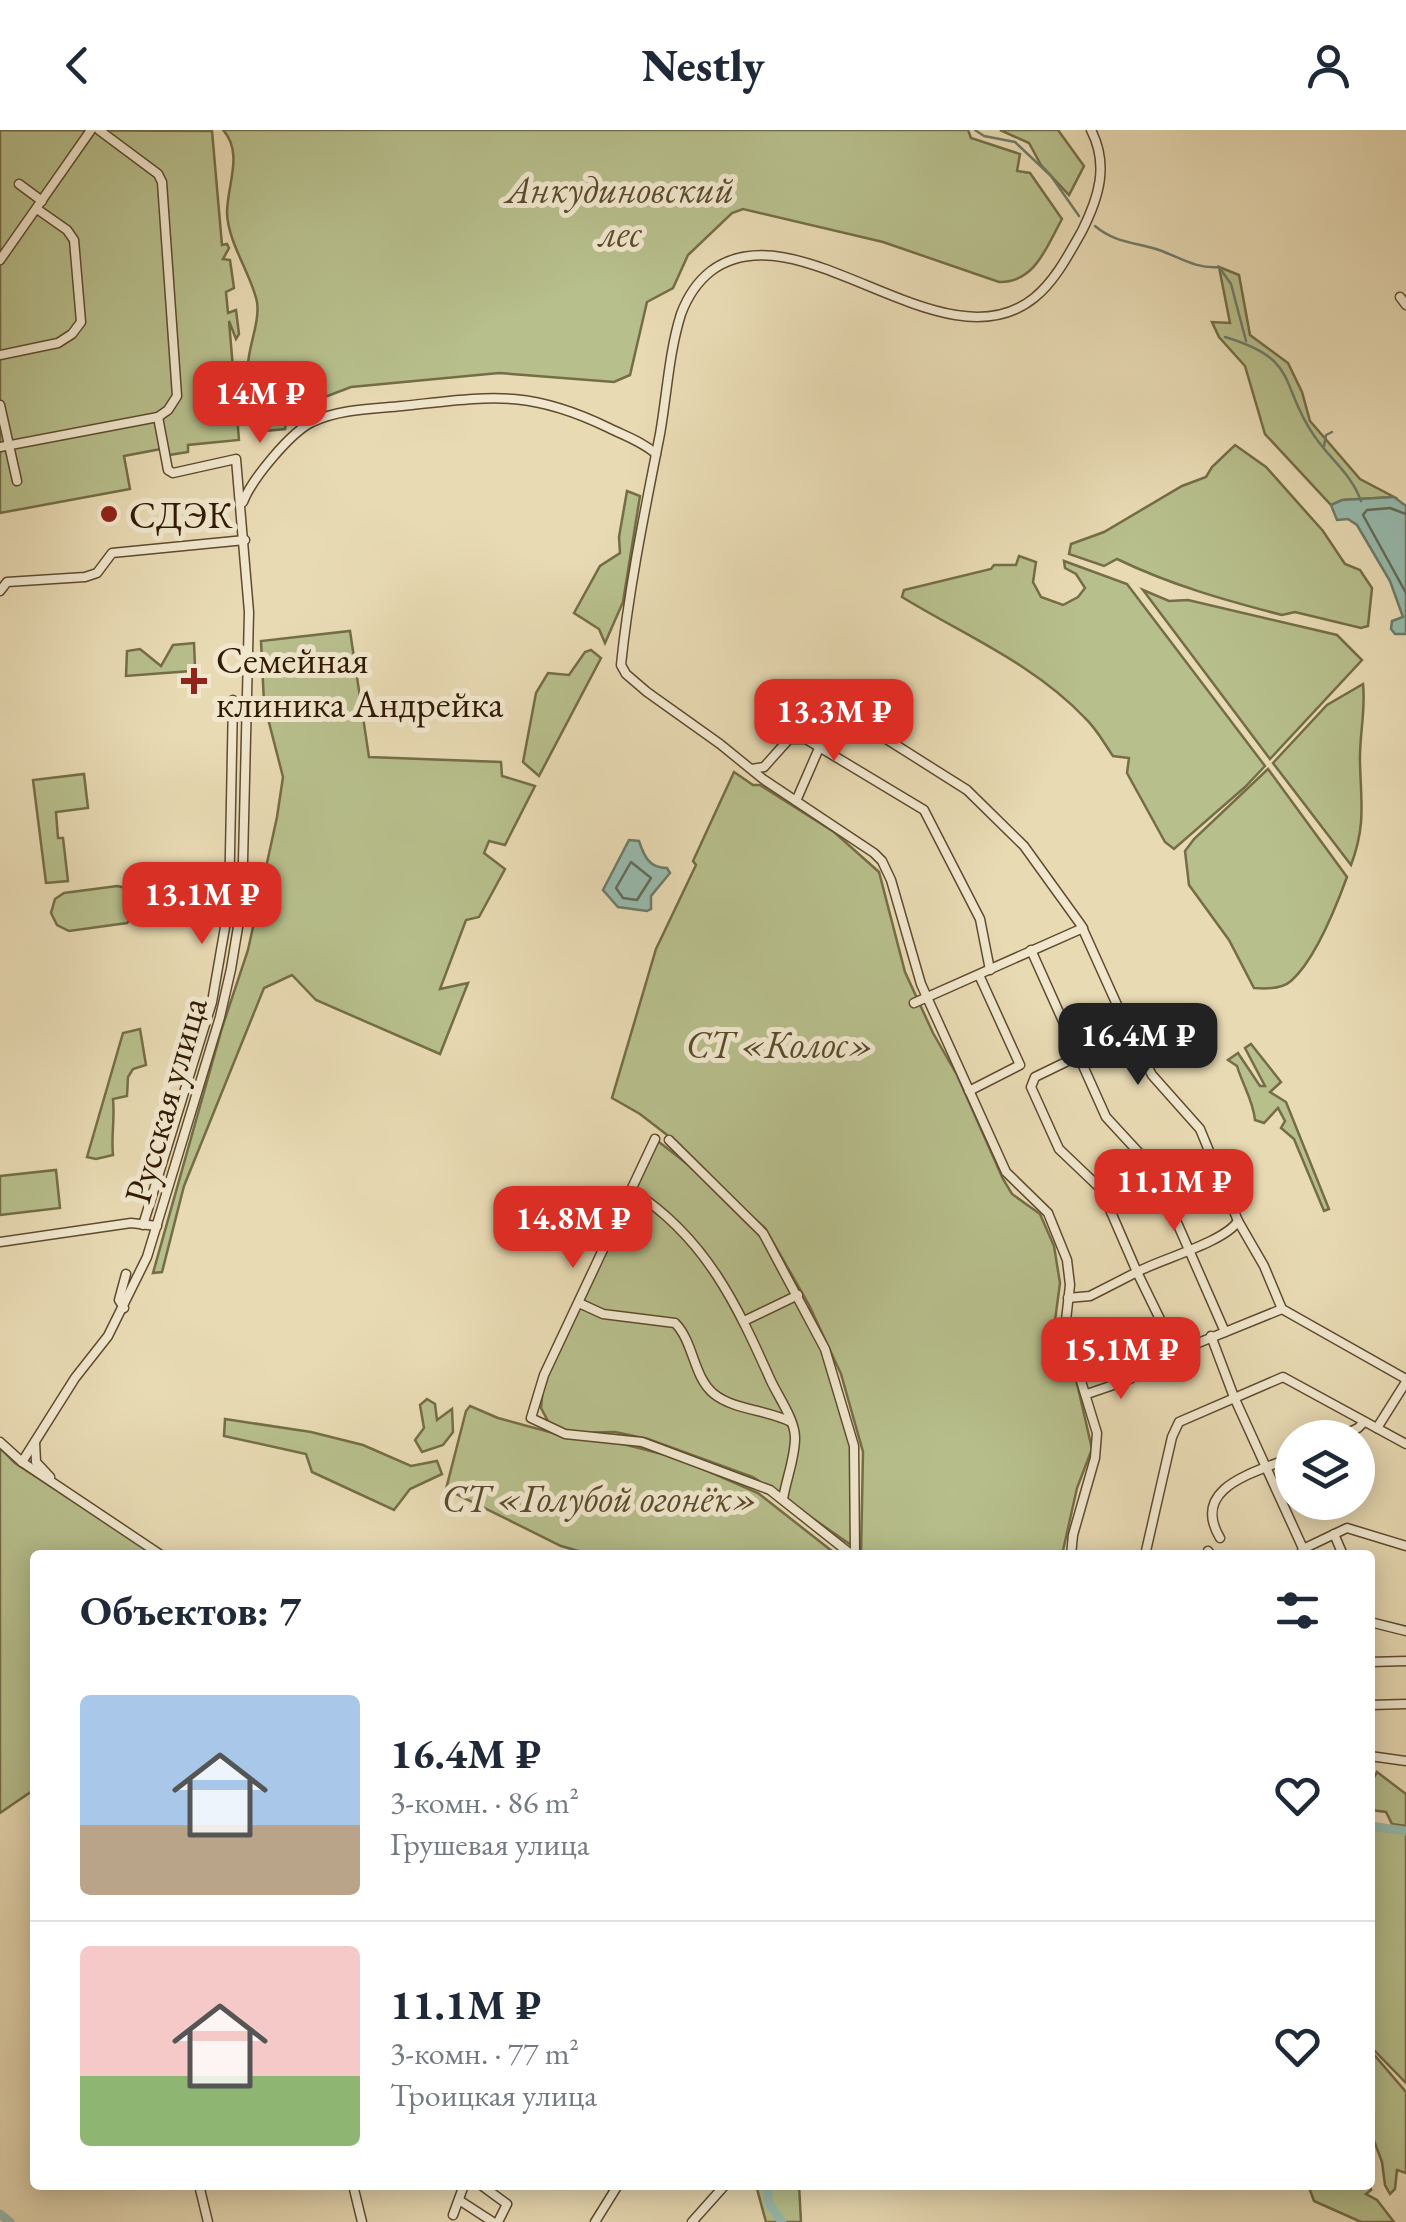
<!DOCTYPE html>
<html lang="ru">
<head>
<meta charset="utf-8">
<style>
  body { margin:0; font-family:"EB Garamond",serif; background:#f2f2f3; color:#1f2937; height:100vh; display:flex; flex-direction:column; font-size:38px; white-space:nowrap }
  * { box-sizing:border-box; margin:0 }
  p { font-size:32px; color:#747a83 }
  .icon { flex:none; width:55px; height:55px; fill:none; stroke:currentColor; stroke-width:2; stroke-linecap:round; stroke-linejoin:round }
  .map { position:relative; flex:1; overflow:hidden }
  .drawer { position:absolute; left:30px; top:1420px; width:1345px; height:640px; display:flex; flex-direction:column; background:#fff; border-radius:10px; box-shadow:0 5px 25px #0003 }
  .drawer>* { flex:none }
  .buttons { position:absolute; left:1275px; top:1290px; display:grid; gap:20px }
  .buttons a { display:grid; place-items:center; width:100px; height:100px; border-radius:50%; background:#fff; box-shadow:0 5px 25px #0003; font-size:50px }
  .price { position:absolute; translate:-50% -85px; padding:0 22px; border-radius:20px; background:#d93025; color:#fff; font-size:32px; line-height:65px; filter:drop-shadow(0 2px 5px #0008) }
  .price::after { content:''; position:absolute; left:50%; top:60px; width:30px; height:22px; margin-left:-15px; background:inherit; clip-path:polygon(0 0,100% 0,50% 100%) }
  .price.current { background:#222; color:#fff }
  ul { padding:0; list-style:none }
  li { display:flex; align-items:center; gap:30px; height:250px; padding:0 50px }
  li+li { border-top:2px solid #e0e1e3 }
  li span { display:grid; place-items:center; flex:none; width:280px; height:200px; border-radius:10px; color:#555 }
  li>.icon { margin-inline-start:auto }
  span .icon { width:120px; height:120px; fill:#fffc; stroke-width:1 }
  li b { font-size:42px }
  h2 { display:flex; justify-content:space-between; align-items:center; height:120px; padding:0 50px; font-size:42px }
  header { display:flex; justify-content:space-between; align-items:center; height:130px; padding:0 50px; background:#fff; font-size:45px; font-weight:800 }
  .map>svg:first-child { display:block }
  .green { fill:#b7bf8c; stroke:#746d47; stroke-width:2.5 }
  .water { fill:#97bbae; stroke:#6f7b69; stroke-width:2.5 }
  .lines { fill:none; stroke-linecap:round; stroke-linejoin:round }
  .shore { stroke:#646b58; stroke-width:2.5 }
  .stream { stroke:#6f7b69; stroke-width:2.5 }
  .river { stroke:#97bbae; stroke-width:9 }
  .minor-casing { stroke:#604b2e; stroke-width:11 }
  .minor { stroke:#f0e7ce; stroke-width:8 }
  .poi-dot { fill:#8f2418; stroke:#f0e7ce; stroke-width:4 }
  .labels { text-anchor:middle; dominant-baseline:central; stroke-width:10; stroke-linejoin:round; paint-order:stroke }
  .park-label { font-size:38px; font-style:italic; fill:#5a4c2b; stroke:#f0e7ce }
  .poi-label { font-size:38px; fill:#321b02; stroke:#f0e7ce; text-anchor:start }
  .street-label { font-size:38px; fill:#321b02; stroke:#f0e7ce }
</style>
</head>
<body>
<header><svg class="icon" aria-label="back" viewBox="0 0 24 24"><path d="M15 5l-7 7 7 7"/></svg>Nestly<svg class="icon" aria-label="person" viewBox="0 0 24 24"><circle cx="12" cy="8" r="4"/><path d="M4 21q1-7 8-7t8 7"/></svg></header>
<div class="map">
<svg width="1406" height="2092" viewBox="0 0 1406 2092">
  <rect width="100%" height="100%" fill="#e8dab3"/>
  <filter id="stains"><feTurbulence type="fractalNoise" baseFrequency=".002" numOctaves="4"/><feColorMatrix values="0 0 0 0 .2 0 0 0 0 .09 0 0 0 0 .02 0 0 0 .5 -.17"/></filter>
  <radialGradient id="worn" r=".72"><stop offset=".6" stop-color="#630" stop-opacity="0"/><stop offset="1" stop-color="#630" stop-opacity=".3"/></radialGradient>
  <g class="green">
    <path d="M0,0L212,1L222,115L227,114L229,118L223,129L230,130L234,158L226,162L228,183L236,180L239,204L236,209L229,191L239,310L188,315V322L163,326L161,319L124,326L130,359L0,383Z"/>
    <path d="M223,0H968L971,8L1020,24L1017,41L1030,43L1062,89C1047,116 1035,153 999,152L883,112L743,79L732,83L688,125L673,158L647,172L630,245L614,252L499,243L351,257L288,281L285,299L265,301L253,297C248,278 247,253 248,234C249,215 260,191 257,172C252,146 228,113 227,83C227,55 244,23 223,0Z"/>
    <path d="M1000,0H1058L1084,36L1069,65L1041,35L1029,13Z"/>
    <path d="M1219,137L1239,145L1250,205L1288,233L1302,262L1310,291L1360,349L1394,367L1343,370L1331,375L1265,304L1245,236L1219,207L1212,192L1230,193Z"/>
    <path d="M1235,315L1266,337L1323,401L1345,434L1360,440L1372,458L1368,496L1361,498L1295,482L1282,485C1224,470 1171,455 1117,429L1104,436L1069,424L1071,414L1104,402L1182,356L1206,347L1212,337Z"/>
    <path d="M627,361L640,366L623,472L605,513L599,499L574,483L600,436L620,423L619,407Z"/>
    <path d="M1019,426L1036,432L1033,452L1041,467L1063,475L1078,467L1085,458L1076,444L1065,438L1064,431L1127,454L1265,636L1245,657L1174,719L1165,712L1127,643L1129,628L1113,626C1104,613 1096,598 1085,588C1034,534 964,505 902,467L904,460L991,439L994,435H1016Z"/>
    <path d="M1143,460L1169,471L1188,470L1337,505L1362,530L1270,629Z"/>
    <path d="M350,501L369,627L501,632L502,646L535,656L505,715L489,711L484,723L505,739L479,787L466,790L440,859L468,853L440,924L316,870L292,845L264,858L184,1056L162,1142L153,1143L222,898L248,820L277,687L283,647L264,573L261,511Z"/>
    <path d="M194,513L195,537L191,541L126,546L127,521L140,519L161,536L173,515Z"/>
    <path d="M591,520L601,528L539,646L523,632L536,563L548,543L569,545L585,522Z"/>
    <path d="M1363,554C1366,581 1359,606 1360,633C1361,673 1366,695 1351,735L1273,633L1327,575Z"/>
    <path d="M1268,639L1347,747C1336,777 1315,830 1291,851C1282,859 1266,859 1254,858L1229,810L1189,755L1185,721L1194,709Z"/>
    <path d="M734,642L753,655H760L834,702L879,742L905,842L933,903L957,945L1003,1049L1012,1064L1040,1084L1054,1116L1060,1153L1054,1198L1076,1249L1092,1319L1077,1358L1062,1425H861L863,1322L841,1244L809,1175L765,1098L718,1056L680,1015L640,984L612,968L656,819L696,735L693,731Z"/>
    <path d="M84,644L88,678L56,682L58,708H63L68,751L46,753L33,650Z"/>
    <path d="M117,756L127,758L135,767L136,783L127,793L69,801L57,795L51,783L55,769L64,763Z"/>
    <path d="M214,765L217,769L214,791L144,796L147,774Z"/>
    <path d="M140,899L146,935L133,939L128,947L127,966L113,969C115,990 111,1005 113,1025L96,1029L87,1027L123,903Z"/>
    <path d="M1251,914L1281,952L1270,962L1286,972L1329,1079L1324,1081L1294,1009L1281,998L1285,991L1278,978L1264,993L1255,990C1253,970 1243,956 1237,936L1228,930L1238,923L1260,956H1265L1245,918Z"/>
    <path d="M655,1009C692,1037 734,1070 761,1107C803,1163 845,1262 853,1331C856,1359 852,1388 851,1415L753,1347L648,1309L615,1302L569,1303L549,1293L541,1278L544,1245Z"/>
    <path d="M56,1040L60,1078L0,1085V1046Z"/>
    <path d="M427,1269L435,1274L437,1290L452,1279L453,1302L443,1315L422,1322L415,1310L424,1298L420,1275Z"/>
    <path d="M470,1276L498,1288L564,1306L615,1312L678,1328L758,1363L837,1425H592L561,1416L446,1359L466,1281Z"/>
    <path d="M225,1289L311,1302L363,1315L411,1336L437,1331L442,1344L410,1359L394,1380L312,1342L306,1324L224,1306Z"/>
    <path d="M0,1318L15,1333L156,1425H35V1659L0,1683Z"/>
    <path d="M1377,1642L1406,1664V1696L1392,1694L1386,1682L1370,1680V1655Z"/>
    <path d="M1370,1698L1406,1701V1953L1370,1916Z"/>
    <path d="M1370,1920L1406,1962V2043L1397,2040L1395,2059L1390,2064L1385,2055L1382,2032L1370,2000Z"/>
    <path d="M756,2055H799L801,2092H766Z"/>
    <path d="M1308,2055H1370L1371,2060L1366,2064L1377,2070L1394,2092H1361L1314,2071Z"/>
  </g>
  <g class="water">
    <path d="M1394,367L1406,376V504H1395L1391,499L1392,491L1403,487L1390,451L1357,395L1348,389L1337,390L1331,375L1342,370Z"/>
    <path d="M629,710L639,711C644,726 649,738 667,738L670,743L651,766V779L647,781L618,777L603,760Z"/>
  </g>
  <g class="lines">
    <g class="shore">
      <path d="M1406,384L1390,378L1367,380L1363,385L1406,463"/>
      <path d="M631,732L651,748L637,770L623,768L616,758Z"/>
    </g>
    <g class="stream">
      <path d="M975,0L984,6L1015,12L1051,46L1079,86"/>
      <path d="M1095,96C1114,112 1132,112 1156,119C1178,126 1194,139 1219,137L1231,154L1246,211"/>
      <path d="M1225,207C1302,230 1278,255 1315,307C1331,330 1352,345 1361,371"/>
      <path d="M1324,316L1326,305L1332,302"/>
    </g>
    <g class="river">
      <path d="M1370,1696L1406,1701"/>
      <path d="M768,2055V2072L782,2092"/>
      <path d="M0,2084L10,2092"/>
    </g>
    <defs>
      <g id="minor">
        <path d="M19,54L42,71"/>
        <path d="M0,130L91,0"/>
        <path d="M1400,167L1406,175"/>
        <path d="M0,225L58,213L72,204L81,192L74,110L67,100L37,79"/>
        <path d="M0,275L17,351"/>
        <path d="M0,317L158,287L168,280L177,266L162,52L158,44L99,0"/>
        <path d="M243,372C252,349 290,303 312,292C340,279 371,279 402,276C489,267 527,258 609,298C625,306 643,312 656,324"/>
        <path d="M0,461L7,452L85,447L97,443L112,423L245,410"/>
        <path d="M798,607L795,596C805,581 812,573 831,574L967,660L1024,716L1081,795L1127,897L1152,945L1200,999L1238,1091L1264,1136L1282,1179L1406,1249"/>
        <path d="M752,639L764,637L789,609H806L924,680L980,789L990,840"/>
        <path d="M796,671L837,577"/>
        <path d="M1031,820L1106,987L1153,1038L1225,1202"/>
        <path d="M914,873L1083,798"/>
        <path d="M1077,922L1070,930L1035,947L1031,957L1059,1019L1101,1059L1137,1142C1161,1129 1225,1112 1238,1091"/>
        <path d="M969,961L1020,935L979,845"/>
        <path d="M655,1009L544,1245L531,1288L565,1304L642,1312L770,1360L852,1425"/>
        <path d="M669,1010L763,1103L825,1219L854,1316L855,1425"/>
        <path d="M633,1061C706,1108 737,1175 771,1251C779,1268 795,1290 795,1308C795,1328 786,1350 783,1369"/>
        <path d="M143,1095L212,872L229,774L233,570"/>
        <path d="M0,1112L131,1093L157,1096"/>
        <path d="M1068,1168L1090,1166L1137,1142L1176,1222"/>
        <path d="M579,1173L603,1184L675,1193C694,1212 693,1247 714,1264C734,1280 768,1280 791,1292"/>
        <path d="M124,1178L119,1170L126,1144"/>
        <path d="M744,1191L798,1165"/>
        <path d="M1211,1206L1234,1267L1306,1425"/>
        <path d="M1087,1264L1128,1250L1176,1222L1282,1179"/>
        <path d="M1377,1298L1406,1252"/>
        <path d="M1337,1308L1358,1298L1364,1292"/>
        <path d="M0,1312L22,1332L161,1425"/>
        <path d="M35,1312L36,1332L50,1347"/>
        <path d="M22,1332L75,1248L108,1206L147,1127L220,887L231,839L242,773L249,482L236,329L173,343L168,340L158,287"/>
        <path d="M1334,1404L1343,1425"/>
        <path d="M1220,1408C1189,1356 1258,1342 1292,1327"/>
        <path d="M1208,1421L1211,1425"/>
        <path d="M1071,1425L1073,1405L1095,1328L1097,1303L1065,1199L1070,1155L1067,1130L1048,1083L1006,1042L921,854L891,750L882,731L874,723L763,649L720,614L647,562L626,544L621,535C629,457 645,380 660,304C667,264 669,222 681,184C687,168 697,152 711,141C798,75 943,241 1034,168C1055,151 1069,124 1082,101C1099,67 1109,35 1091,0"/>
        <path d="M1148,1425L1146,1421L1172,1307L1179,1292L1283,1247L1406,1314"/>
        <path d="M1300,1425L1303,1419L1347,1398L1406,1416"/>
        <path d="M1370,1492L1406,1501"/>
        <path d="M1370,1532L1406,1531"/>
        <path d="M1370,1575L1406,1574"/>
        <path d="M1370,1626L1406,1631"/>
        <path d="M199,2055L208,2092"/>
        <path d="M353,2055L362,2092"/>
        <path d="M481,2055L507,2074L498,2092"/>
        <path d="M459,2070L493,2092"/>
        <path d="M453,2085L464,2055"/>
        <path d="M595,2092L618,2055"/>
        <path d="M692,2092L725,2055"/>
      </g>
    </defs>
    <use href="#minor" class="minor-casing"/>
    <use href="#minor" class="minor"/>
  </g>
  <g class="poi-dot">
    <circle cx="109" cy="384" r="10"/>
    <path d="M189 536h10v10h10v10h-10v10h-10v-10h-10v-10h10z"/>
  </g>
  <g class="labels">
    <g class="park-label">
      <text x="620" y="58">Анкудиновский<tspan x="620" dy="44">лес</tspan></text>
      <text x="780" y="913">СТ «Колос»</text>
      <text x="600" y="1367">СТ «Голубой огонёк»</text>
    </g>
    <g class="poi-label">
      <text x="129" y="384">СДЭК</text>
      <text x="216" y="529">Семейная<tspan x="216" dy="44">клиника Андрейка</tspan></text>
    </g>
    <g class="street-label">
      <text transform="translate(165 970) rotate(-74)">Русская улица</text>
    </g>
  </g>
  <rect width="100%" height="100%" filter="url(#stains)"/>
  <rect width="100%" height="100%" fill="url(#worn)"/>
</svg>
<div class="buttons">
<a><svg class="icon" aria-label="layers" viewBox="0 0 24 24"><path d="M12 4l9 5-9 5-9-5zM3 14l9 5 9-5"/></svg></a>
</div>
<b class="price" style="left:260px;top:316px">14M ₽</b>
<b class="price" style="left:834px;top:634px">13.3M ₽</b>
<b class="price" style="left:202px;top:817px">13.1M ₽</b>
<b class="price current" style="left:1138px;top:958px">16.4M ₽</b>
<b class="price" style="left:1174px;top:1104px">11.1M ₽</b>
<b class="price" style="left:573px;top:1141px">14.8M ₽</b>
<b class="price" style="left:1121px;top:1272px">15.1M ₽</b>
<section class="drawer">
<h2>Объектов: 7<svg class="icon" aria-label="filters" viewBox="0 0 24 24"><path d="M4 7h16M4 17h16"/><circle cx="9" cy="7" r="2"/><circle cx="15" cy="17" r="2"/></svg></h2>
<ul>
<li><span style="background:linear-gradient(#a9c7e8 65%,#b9a48a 0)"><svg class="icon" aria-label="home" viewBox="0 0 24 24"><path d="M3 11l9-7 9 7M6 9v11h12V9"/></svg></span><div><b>16.4M ₽</b><p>3-комн. · 86 m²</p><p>Грушевая улица</p></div><svg class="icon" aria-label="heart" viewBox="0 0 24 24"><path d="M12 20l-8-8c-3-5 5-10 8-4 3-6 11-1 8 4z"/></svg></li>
<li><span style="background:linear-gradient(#f6c9c9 65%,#8fb573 0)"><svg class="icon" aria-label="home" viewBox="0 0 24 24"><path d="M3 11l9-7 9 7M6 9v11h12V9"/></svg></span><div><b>11.1M ₽</b><p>3-комн. · 77 m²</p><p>Троицкая улица</p></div><svg class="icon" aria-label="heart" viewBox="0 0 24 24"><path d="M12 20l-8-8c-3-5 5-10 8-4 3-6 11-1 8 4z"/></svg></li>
</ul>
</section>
</div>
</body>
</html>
